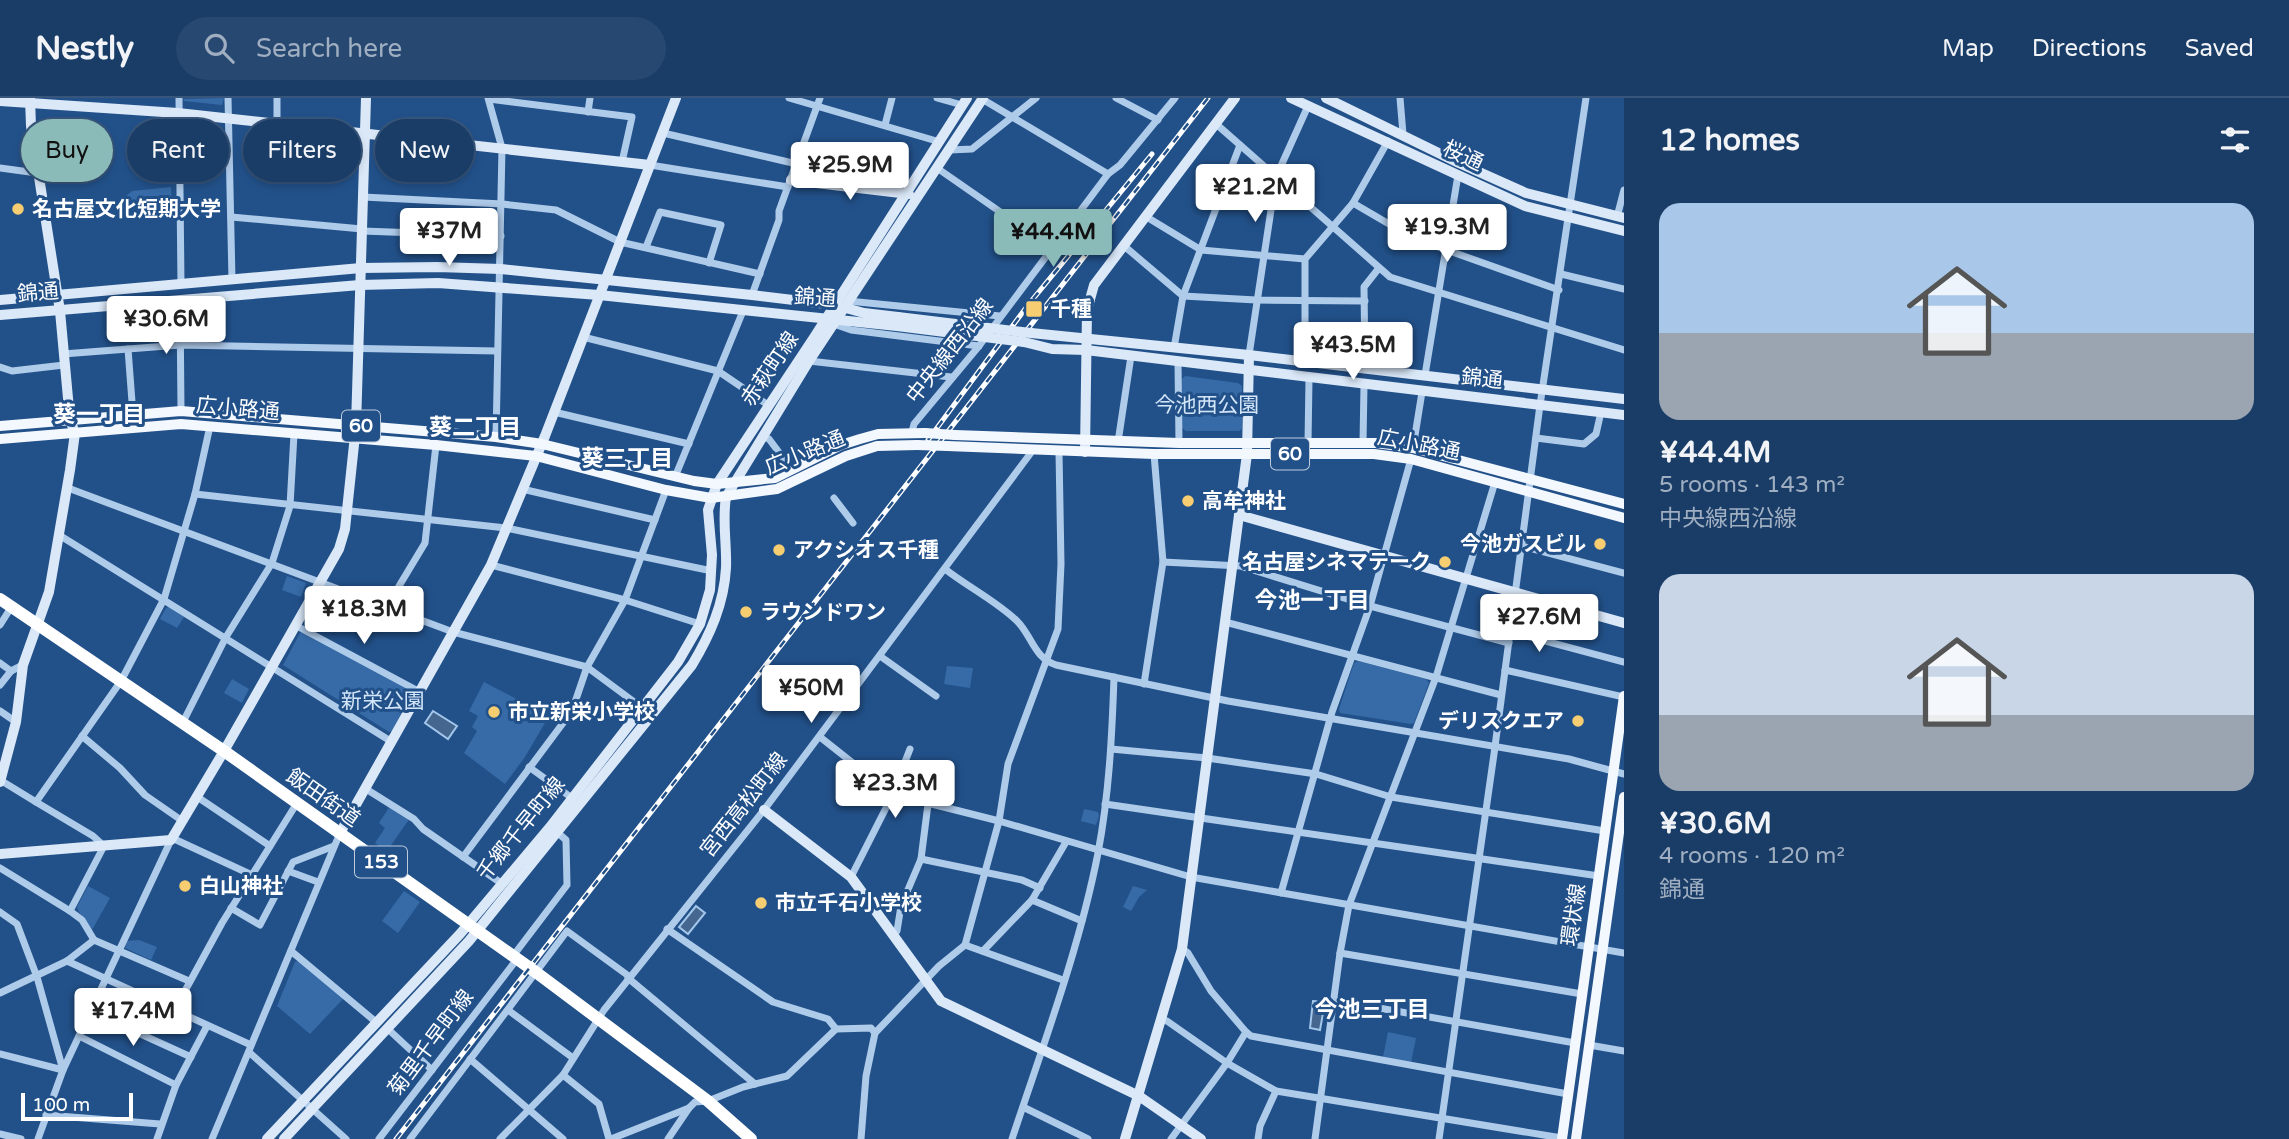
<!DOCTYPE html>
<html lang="en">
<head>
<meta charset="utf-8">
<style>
  body { margin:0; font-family:"Varela Round","Noto Sans JP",sans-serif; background:#274871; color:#f1f3f6; height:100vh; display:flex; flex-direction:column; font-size:26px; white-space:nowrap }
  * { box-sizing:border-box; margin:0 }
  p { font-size:23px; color:#9faec0 }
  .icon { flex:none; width:38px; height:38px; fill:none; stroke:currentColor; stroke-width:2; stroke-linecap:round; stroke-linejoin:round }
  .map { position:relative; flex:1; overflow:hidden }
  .drawer { display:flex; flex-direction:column; background:#1a3d68; width:665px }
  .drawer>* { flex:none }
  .hud { position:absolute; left:21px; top:21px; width:665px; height:63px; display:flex; gap:14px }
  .scale { position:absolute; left:21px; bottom:18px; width:112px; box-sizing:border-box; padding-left:7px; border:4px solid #fff; border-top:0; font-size:19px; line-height:24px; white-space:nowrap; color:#fff; -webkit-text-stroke:5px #22518a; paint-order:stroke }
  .price { position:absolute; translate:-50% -60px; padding:0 16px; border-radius:7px; background:#fff; color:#222; font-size:23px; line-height:46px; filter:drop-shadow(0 2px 4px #0008) }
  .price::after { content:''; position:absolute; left:50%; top:42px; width:21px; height:16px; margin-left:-10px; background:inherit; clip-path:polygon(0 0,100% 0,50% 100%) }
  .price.on { background:#8bbbb9; color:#111 }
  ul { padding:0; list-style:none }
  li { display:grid; align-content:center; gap:14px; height:371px; padding:0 35px }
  li span { display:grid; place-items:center; height:217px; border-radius:21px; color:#555 }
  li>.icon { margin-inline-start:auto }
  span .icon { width:126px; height:126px; fill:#fffc; stroke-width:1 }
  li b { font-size:30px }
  h2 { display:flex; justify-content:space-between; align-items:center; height:84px; padding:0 35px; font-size:30px }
  .chip { padding:0 24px; border-radius:32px; background:#1a3d68; box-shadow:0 4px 10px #0003,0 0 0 2px #38567c; font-size:24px; line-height:63px }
  .chip.on { background:#8bbbb9; color:#111 }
  header { display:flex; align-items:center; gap:42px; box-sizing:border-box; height:98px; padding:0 35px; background:#1a3d68; border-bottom:2px solid #38567c }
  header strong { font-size:33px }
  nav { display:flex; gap:38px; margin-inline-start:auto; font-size:24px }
  .search { width:490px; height:63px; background:#274871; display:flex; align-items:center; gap:18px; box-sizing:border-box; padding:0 24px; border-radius:38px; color:#9faec0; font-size:26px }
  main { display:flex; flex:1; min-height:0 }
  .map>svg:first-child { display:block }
  .green { fill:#366ba7 }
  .water { fill:#45678f; stroke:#a3c6eb; stroke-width:2 }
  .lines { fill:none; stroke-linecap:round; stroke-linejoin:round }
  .street { stroke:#afcbea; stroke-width:7 }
  .secondary { stroke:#dae8f8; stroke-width:10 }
  .primary { stroke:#f3f7fe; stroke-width:10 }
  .highway { stroke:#fff; stroke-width:12 }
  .rail-casing { stroke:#fff; stroke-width:5 }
  .rail { stroke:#22518a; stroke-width:2.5; stroke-dasharray:8; stroke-linecap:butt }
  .secondary-bridge { stroke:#dae8f8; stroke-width:10 }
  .primary-bridge { stroke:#f3f7fe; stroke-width:10 }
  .poi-dot { fill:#f6cd71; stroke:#22518a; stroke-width:2.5 }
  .labels { text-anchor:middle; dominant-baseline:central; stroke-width:6; stroke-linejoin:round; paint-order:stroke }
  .shield { fill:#22518a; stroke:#bdcbdc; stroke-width:2 }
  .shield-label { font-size:19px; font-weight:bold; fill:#fff }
  .street-label { font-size:21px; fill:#fff; stroke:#22518a }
  .poi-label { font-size:21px; font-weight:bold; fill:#fff; stroke:#22518a; text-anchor:start }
  .park-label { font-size:21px; fill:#d3e5f8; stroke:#22518a }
  .neighbourhood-label { font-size:23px; font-weight:bold; fill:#fff; stroke:#22518a }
</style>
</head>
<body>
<header>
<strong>Nestly</strong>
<div class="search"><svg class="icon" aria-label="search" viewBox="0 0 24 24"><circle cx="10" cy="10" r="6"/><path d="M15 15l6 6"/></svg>Search here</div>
<nav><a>Map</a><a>Directions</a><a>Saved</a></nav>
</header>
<main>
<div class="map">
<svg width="1624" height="1041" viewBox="0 0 1624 1041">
  <rect width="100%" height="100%" fill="#22518a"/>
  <g class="green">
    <path d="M224,0L222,7L184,3L183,1Z"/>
    <path d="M171,89L172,114L133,115L125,105V99L132,93Z"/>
    <path d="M1185,278L1238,285L1242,288V331L1239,333H1186L1182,330V281Z"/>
    <path d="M287,478L306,485L301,499L282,492Z"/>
    <path d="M169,509L184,519L177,530L160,521L166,510Z"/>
    <path d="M302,534L413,593L392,633L389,634L283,567L300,535Z"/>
    <path d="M1358,563L1426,581L1429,585L1414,625L1411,626L1340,615L1339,611L1354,565Z"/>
    <path d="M947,568L973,570L970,590L944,586Z"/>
    <path d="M232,581L249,591L242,605L224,595Z"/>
    <path d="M484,584L549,618L525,659L505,686L464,655L477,633L472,629L478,618L469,613Z"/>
    <path d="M390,708L410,720L387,753L375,745L385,730L379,725Z"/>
    <path d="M1084,711L1098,714L1099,718L1096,727L1081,723Z"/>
    <path d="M88,788L110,800L92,832C88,824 78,816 77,809Z"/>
    <path d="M1133,788L1147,792L1139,799L1131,813L1123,809Z"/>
    <path d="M404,793L420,804L398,835L382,823Z"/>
    <path d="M139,842L157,849L151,862L125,850L127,843Z"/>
    <path d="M299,863L343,901L310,936L277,908L295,864Z"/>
    <path d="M1388,934L1416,940L1411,965L1383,959Z"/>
  </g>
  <g class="water">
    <path d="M433,613L457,628L448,641L425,625Z"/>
    <path d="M696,808L705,815L688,836L679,829Z"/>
    <path d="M1313,903L1325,904L1320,932L1310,930Z"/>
  </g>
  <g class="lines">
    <g class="street">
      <path d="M179,0L181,186"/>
      <path d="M228,0L232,182"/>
      <path d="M488,0L502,50L496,339"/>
      <path d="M789,0L940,44"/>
      <path d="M937,0L962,7"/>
      <path d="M1116,0L1158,22"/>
      <path d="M1400,0L1403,36"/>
      <path d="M489,1L632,19L622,64"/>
      <path d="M982,1L1108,76"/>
      <path d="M588,14L590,0"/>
      <path d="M1215,25L1390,179L1624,252"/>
      <path d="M277,26V0"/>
      <path d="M885,27L892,0"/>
      <path d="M663,35L797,66"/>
      <path d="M950,52L972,51L1036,0"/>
      <path d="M650,67L788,89"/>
      <path d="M0,70L37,75"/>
      <path d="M937,70L1052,150"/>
      <path d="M363,99L502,106L556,112L620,144L760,176"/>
      <path d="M1353,105L1413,140L1559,192"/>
      <path d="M1145,118L1201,152L1305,161"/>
      <path d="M231,119L362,131"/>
      <path d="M1617,119L1624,92"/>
      <path d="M362,133L501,138"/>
      <path d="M1123,147L1183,198L1256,202L1365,203"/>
      <path d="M646,149L660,114L721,127L709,165"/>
      <path d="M1561,176L1624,191"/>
      <path d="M752,197L779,122V113L820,0"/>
      <path d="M180,203L181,313"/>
      <path d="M848,203L1000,218"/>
      <path d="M831,225L851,232L979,248"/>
      <path d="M583,239L718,273L768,307"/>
      <path d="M1174,250L1183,198L1240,47"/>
      <path d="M128,251L133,317"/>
      <path d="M63,256L180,247L497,253"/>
      <path d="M1249,257L1276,79L1308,8"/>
      <path d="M809,263L951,279"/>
      <path d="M1305,263V161L1353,105L1388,43"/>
      <path d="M1178,264L1179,345"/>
      <path d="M0,269L12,273L64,267"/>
      <path d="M1365,270L1364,189L1379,170"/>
      <path d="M1425,277L1458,77"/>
      <path d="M554,314L689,346"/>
      <path d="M912,334L914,326L979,248L1108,76L1120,67L1175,0"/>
      <path d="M762,338L769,341L787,365"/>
      <path d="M1536,340L1584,346L1596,336L1601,314"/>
      <path d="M1118,344L1131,258"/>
      <path d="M1308,345L1309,281"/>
      <path d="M1363,345L1364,287"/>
      <path d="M1413,350L1422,294"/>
      <path d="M675,379L743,213"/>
      <path d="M68,390L453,534L587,569L645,612"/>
      <path d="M522,391L655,422"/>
      <path d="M195,396L506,430L712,473"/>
      <path d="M834,400L853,425"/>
      <path d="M59,437L392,644"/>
      <path d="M1522,448L1624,475"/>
      <path d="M1163,464L1240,468L1370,508L1509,545"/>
      <path d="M491,467L625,502L700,526"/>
      <path d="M945,471C968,489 996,503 1017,523C1032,538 1034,560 1056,567L1228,603L1569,661L1624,676"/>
      <path d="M387,508L425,445L436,347"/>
      <path d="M1225,524L1501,597"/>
      <path d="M0,527L12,508"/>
      <path d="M295,527L420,594"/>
      <path d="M1511,534L1624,564"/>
      <path d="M880,558L936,598"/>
      <path d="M0,565L11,573L23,567"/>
      <path d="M1505,572L1624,599"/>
      <path d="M1144,586L1163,464L1154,356"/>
      <path d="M0,587L11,573"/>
      <path d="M0,613L16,624"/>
      <path d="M182,626L226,539L272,465L290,408L294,336"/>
      <path d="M82,638L120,670L145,697L181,722"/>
      <path d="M820,639L892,696L999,723L1191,779L1624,855"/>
      <path d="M1111,651L1207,660L1316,676L1391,699L1605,733"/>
      <path d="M529,669L572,700"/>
      <path d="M0,682L36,704L121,583L164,501L195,396L210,328"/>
      <path d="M366,691L414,721L423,731L501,785"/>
      <path d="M196,698L270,748"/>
      <path d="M36,704L93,738L104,748L70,813"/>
      <path d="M1105,706L1599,778"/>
      <path d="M172,740L252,777"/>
      <path d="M463,759L572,613L587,569L625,502L666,392"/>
      <path d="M921,761L1022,782L1040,790"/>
      <path d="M0,770L70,813L82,822L94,842"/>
      <path d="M288,773L318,784"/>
      <path d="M851,779L890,702L910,651"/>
      <path d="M1281,795L1332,614L1370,508L1411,361"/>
      <path d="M1032,802L1082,823"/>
      <path d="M231,810L260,827L293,764L334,748"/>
      <path d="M0,814L17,826L37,879L63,972L0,956"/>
      <path d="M667,831L773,904L828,921L836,931"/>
      <path d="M893,837L897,833L901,808L921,761L928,706"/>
      <path d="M965,847L1063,882"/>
      <path d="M1182,851L1188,855L1211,893L1246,934L1251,938L1568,996"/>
      <path d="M291,853L376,924"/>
      <path d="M983,853L1032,802L1066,744"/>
      <path d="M1340,855L1582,896"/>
      <path d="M513,858L567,787L566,742L558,735"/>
      <path d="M67,863L251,947"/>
      <path d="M628,880L755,986"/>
      <path d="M0,895L67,863L94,842L189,883"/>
      <path d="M1334,902L1575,945"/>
      <path d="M508,912L573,960"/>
      <path d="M90,913L191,959"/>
      <path d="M174,913L222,825L297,705"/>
      <path d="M1161,922L1167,923L1227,965L1276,993L1562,1040"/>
      <path d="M389,932L432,972"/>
      <path d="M79,938L176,987"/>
      <path d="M1589,947L1624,953"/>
      <path d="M250,955L346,1041"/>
      <path d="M470,961L563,1041"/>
      <path d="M563,977L599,1006L609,1041"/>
      <path d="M1023,1009L1088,1041"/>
      <path d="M46,1017L160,1026"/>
      <path d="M0,1036L21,1041"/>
      <path d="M38,1041L63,972L171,742"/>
      <path d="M157,1041L176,987L207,928"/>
      <path d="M212,1041L340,735"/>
      <path d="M379,1041L517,861"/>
      <path d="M410,1041L567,833L630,879"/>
      <path d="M500,1041L563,977L604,912L764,712L1033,352"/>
      <path d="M611,1041L689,1010L695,1004L708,1003L743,989L787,978L836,931L871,930L875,935L939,868L965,847L999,723L1008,666L1058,531L1061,466L1059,354"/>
      <path d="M668,1041L689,1010"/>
      <path d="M861,1041L866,978L875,935"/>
      <path d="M1012,1041C1043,947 1079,852 1098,755C1109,697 1112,638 1114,579"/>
      <path d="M1171,1041L1227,965L1246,934"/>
      <path d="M1258,1041L1260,1028L1276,993"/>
      <path d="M1315,1041L1340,855L1349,807L1436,579L1495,384"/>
      <path d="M1439,1041L1494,656L1540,307L1586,0"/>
    </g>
    <g class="secondary">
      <path d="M1291,0L1525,108L1624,133"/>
      <path d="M1326,0L1459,65L1526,95L1624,120"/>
      <path d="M0,3L178,15L650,67"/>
      <path d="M791,82L909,96"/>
      <path d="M0,202L361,170L437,169L501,171L752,197L835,207L864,215L898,219"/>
      <path d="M0,217L360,187L438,185L599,197L897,228"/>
      <path d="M1031,235L1249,257L1624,301"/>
      <path d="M1024,244L1052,251L1086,252L1624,317"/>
      <path d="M1085,354L1087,212L1094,187L1235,0"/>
      <path d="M1239,417L1624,525"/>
      <path d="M0,684L16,624L23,567L49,494L70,372L75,335L70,322L60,213L31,28L30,0"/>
      <path d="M764,712L851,779L941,903L1139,998L1201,1041"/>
      <path d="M340,735L491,467L545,338L676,0"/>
      <path d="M0,756L171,742L224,653L339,451L345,431L356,328L366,0"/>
      <path d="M267,1041L460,836L550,729L678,564L700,526L710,492L712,457L708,412L717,386L815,238L967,0"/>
      <path d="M284,1041L469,843L692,567C710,537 724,506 726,470C727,446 722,423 726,399L809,263L983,0"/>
      <path d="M1125,1041L1182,851L1247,356L1249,257"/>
    </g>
    <g class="primary">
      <path d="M0,328L181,313L496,339L542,346L694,383L717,386L775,380L841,347L860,341L878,336L925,335"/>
      <path d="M955,337L1179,345H1376L1413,350L1624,406"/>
      <path d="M0,341L181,326L436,347L536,358L666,392L711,400L777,391L846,358L877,348L917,347"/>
      <path d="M947,348L1154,356H1374L1411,361L1624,420"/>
      <path d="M1562,1041L1624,598"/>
      <path d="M1576,1041L1624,699"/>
    </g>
    <path class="highway" d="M0,501L224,653L537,875L708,1003L751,1041"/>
    <defs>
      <g id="rail">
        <path d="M928,342L1028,207L1152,56"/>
        <path d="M396,1041L1208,0"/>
      </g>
    </defs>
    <use href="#rail" class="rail-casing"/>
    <use href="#rail" class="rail"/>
    <g class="secondary-bridge">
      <path d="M898,219L1031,235"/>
      <path d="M897,228L1024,244"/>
    </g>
    <g class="primary-bridge">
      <path d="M925,335L955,337"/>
      <path d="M917,347L947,348"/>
    </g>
  </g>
  <g class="poi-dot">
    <circle cx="18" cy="111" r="7"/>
    <rect x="1025" y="202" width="18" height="18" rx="3.5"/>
    <circle cx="1188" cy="403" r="7"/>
    <circle cx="1600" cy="446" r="7"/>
    <circle cx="779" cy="452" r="7"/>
    <circle cx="1445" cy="464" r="7"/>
    <circle cx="746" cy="514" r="7"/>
    <circle cx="494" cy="614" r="7"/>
    <circle cx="1578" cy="623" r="7"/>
    <circle cx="185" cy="788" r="7"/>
    <circle cx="761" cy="805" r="7"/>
  </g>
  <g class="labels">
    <g class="shield">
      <rect x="342" y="312.5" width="38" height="31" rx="5"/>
      <rect x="1271" y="340.5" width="38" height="31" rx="5"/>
      <rect x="355" y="748.5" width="52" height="31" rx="5"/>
    </g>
    <g class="shield-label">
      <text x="361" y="328">60</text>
      <text x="1290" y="356">60</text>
      <text x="381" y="764">153</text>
    </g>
    <g class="street-label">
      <text transform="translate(1463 58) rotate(25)">桜通</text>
      <text transform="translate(38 195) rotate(-5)">錦通</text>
      <text transform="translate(815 200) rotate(4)">錦通</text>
      <text transform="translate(950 253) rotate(-52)">中央線西沿線</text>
      <text transform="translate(770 271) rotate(-56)">赤萩町線</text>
      <text transform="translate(1482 281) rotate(6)">錦通</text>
      <text transform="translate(238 311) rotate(5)">広小路通</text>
      <text transform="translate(1419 347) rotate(11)">広小路通</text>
      <text transform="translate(805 355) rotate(-22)">広小路通</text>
      <text transform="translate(323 700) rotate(35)">飯田街道</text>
      <text transform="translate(744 707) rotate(-52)">宮西高松町線</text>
      <text transform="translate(521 731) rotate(-51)">千郷千早町線</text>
      <text transform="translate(1574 817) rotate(-82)">環状線</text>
      <text transform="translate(431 945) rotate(-53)">菊里千早町線</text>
    </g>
    <g class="poi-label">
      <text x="32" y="111">名古屋文化短期大学</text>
      <text x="1050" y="211">千種</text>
      <text x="1202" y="403">高牟神社</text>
      <text x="1586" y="446" text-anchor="end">今池ガスビル</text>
      <text x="793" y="452">アクシオス千種</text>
      <text x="1431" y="464" text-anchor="end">名古屋シネマテーク</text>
      <text x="760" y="514">ラウンドワン</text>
      <text x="508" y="614">市立新栄小学校</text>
      <text x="1564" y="623" text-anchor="end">デリスクエア</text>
      <text x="199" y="788">白山神社</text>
      <text x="775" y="805">市立千石小学校</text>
    </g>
    <g class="park-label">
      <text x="1207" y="307">今池西公園</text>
      <text x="383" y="603">新栄公園</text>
    </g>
    <g class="neighbourhood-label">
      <text x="99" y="317">葵一丁目</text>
      <text x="475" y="330">葵二丁目</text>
      <text x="627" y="361">葵三丁目</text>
      <text x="1312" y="503">今池一丁目</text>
      <text x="1372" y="912">今池三丁目</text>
    </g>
  </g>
</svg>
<div class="scale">100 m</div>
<b class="price" style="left:850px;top:104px">¥25.9M</b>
<b class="price" style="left:1255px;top:126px">¥21.2M</b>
<b class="price" style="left:1447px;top:166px">¥19.3M</b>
<b class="price" style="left:449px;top:170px">¥37M</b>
<b class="price on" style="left:1053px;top:171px">¥44.4M</b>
<b class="price" style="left:166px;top:258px">¥30.6M</b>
<b class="price" style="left:1353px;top:284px">¥43.5M</b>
<b class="price" style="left:364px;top:548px">¥18.3M</b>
<b class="price" style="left:1539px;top:556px">¥27.6M</b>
<b class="price" style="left:811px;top:627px">¥50M</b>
<b class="price" style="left:895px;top:722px">¥23.3M</b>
<b class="price" style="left:133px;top:950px">¥17.4M</b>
<div class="hud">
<a class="chip on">Buy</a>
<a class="chip">Rent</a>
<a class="chip">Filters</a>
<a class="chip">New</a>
</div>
</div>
<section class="drawer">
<h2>12 homes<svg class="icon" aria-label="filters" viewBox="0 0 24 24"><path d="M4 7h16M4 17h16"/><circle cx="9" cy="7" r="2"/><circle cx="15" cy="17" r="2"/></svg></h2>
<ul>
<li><span style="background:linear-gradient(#a9c7e8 60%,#9aa5b1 0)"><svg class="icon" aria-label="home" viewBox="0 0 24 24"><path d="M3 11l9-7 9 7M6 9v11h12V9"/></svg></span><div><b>¥44.4M</b><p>5 rooms · 143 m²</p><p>中央線西沿線</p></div></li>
<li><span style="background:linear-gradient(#c9d6e8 65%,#9aa5b1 0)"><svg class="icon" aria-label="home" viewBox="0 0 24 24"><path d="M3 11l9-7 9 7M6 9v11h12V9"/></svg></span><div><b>¥30.6M</b><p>4 rooms · 120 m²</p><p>錦通</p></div></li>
</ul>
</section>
</main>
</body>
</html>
